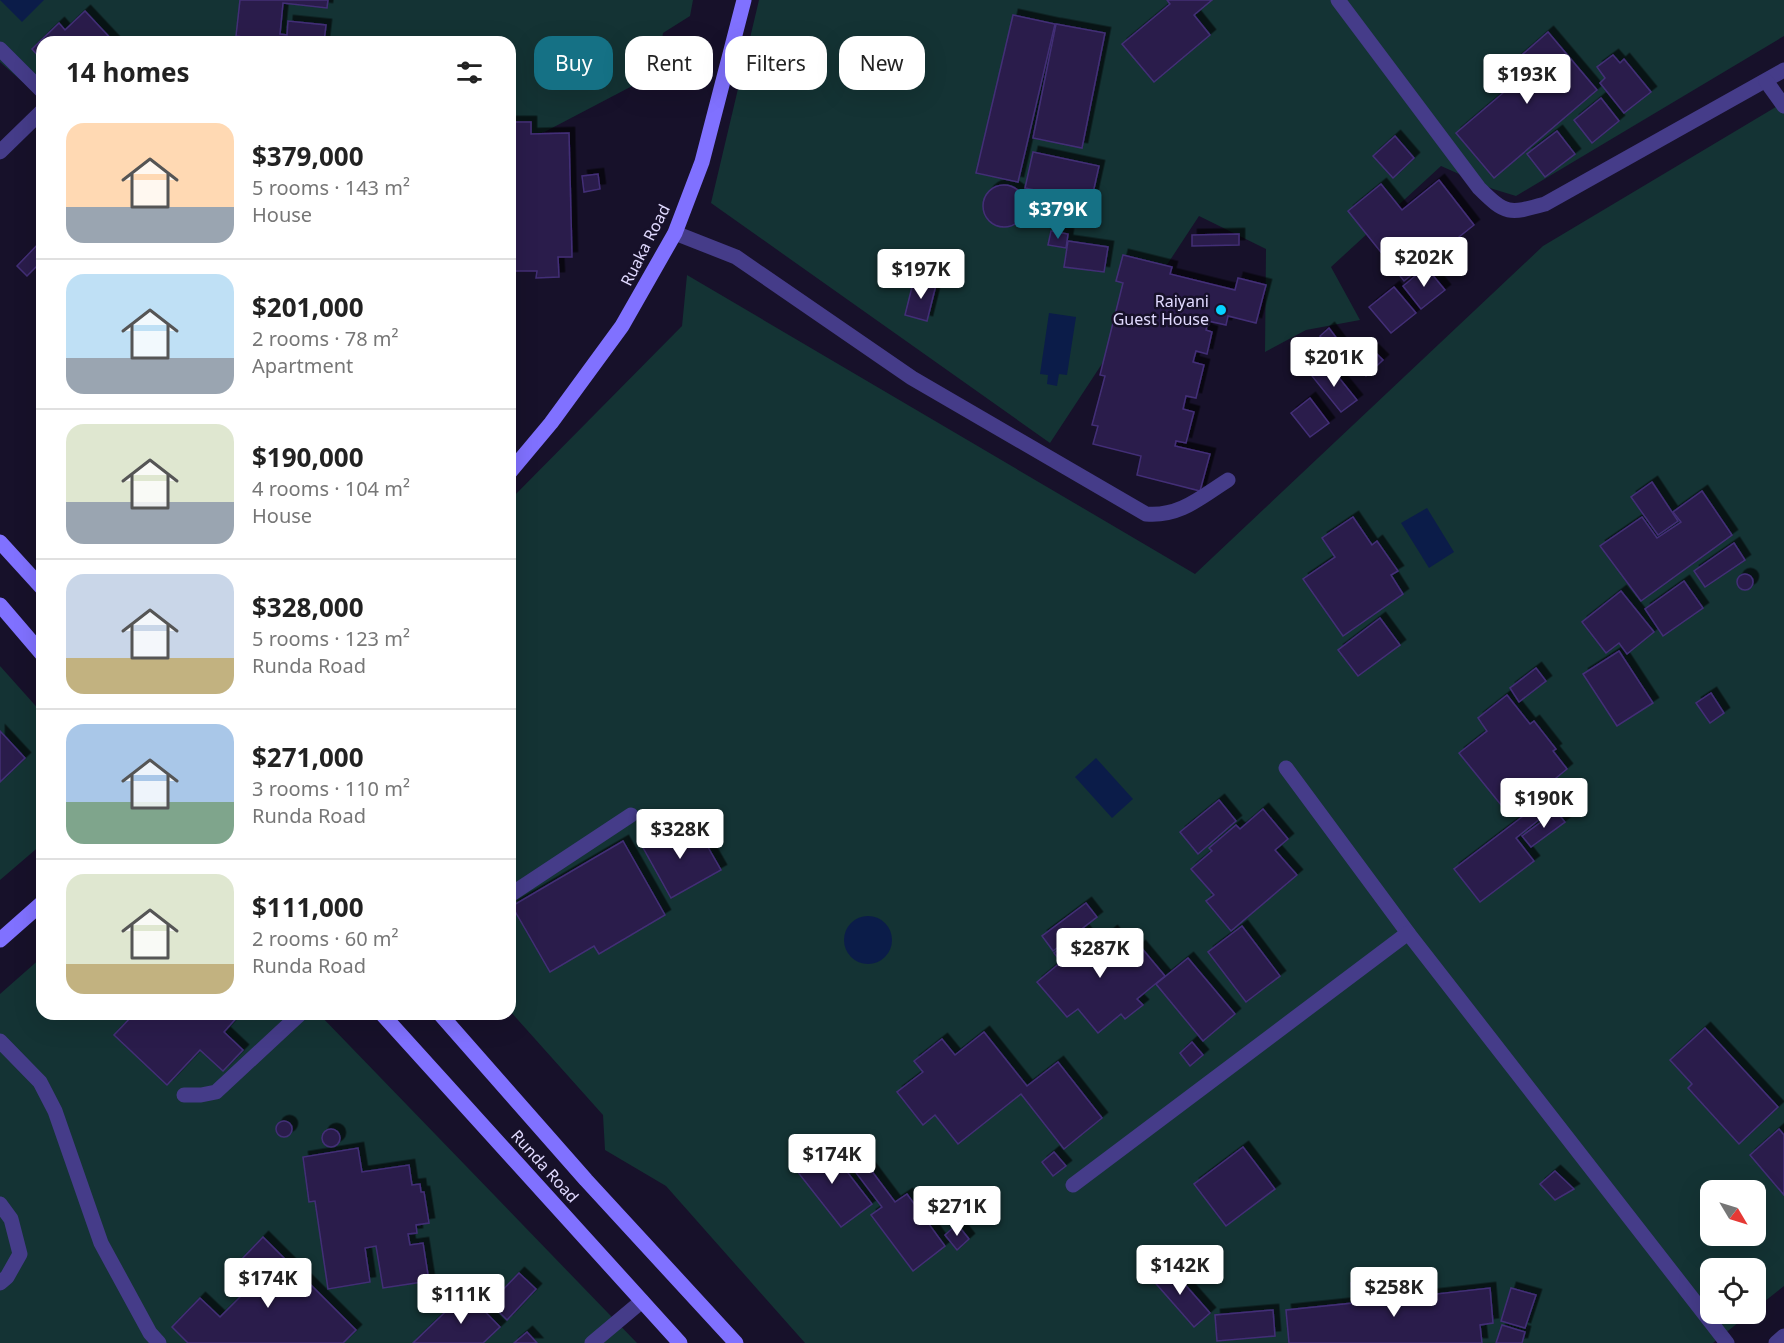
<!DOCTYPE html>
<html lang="en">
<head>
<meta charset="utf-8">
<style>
  body { margin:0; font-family:"Noto Sans",sans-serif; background:#f2f2f2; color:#222; height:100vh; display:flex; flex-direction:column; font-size:22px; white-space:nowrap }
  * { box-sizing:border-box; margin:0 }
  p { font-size:20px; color:#767676 }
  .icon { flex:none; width:33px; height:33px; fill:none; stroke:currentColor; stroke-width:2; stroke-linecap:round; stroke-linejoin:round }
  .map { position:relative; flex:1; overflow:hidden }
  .side { position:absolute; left:36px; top:36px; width:480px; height:984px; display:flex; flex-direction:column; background:#fff; border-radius:18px; box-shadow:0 6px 24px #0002 }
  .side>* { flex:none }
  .top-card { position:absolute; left:534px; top:36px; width:570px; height:54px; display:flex; gap:12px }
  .needle { width:39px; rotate:128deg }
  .controls { position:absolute; left:1700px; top:1180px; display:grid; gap:12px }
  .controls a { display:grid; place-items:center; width:66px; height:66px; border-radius:12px; background:#fff; box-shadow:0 6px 24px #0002; font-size:30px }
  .price { position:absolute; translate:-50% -51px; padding:0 14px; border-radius:6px; background:#fff; color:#222; font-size:20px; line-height:39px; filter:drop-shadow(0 2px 3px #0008) }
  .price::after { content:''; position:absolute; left:50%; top:36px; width:18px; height:14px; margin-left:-9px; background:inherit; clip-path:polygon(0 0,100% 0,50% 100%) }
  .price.on { background:#157185; color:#fff }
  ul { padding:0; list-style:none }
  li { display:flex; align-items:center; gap:18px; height:150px; padding:0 30px }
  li+li { border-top:2px solid #e0e0e0 }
  li span { display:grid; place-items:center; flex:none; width:168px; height:120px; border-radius:18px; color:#555 }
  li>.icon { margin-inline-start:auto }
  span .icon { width:72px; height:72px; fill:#fffc; stroke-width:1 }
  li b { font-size:26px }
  h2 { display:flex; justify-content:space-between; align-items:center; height:72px; padding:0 30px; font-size:26px }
  .chip { padding:0 21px; border-radius:18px; background:#fff; box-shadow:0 6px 24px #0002; font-size:21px; line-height:54px }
  .chip.on { background:#157185; color:#fff }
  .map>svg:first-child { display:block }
  .green { fill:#143334; fill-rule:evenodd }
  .water { fill:#0b1c49 }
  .building { fill:#2a1d4b; stroke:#432f77; stroke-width:1.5; filter:url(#shadow) }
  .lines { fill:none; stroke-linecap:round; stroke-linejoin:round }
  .lane { stroke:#453c89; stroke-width:15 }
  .street { stroke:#453c89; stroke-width:15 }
  .secondary { stroke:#8071ff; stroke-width:15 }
  .poi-dot { fill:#06d2ff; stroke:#17112a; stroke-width:2 }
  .labels { text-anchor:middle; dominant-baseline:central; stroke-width:5; stroke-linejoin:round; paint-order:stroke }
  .street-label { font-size:16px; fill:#e1daff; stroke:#17112a }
  .poi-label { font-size:16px; fill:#e1daff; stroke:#17112a; text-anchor:end }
</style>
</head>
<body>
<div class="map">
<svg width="1784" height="1343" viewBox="0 0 1784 1343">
  <defs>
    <filter id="shadow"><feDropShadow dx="5.5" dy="-5.5" stdDeviation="0" flood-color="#0009"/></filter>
  </defs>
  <rect width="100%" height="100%" fill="#17112a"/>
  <g class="green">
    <path d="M0,0H693L690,16L663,33L657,73L510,150V42H42V99L0,62Z"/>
    <path d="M759,0H1784V36L1516,196L1493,189L1441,166L1331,267L1360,320L1306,330L1265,352L1266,249L1199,216L1050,443L711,203Z"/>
    <path d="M1784,102V1286L1755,1309V1269H1710V1314H1749L1713,1343H805L666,1186L605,1150L603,1115L510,1011V500L682,326L687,275L1195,574L1543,246ZM1710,1191H1755V1236H1710Z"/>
    <path d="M0,666L42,713V844L0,880Z"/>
    <path d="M42,957V1014H319L637,1343H0V994Z"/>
  </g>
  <g class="water">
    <path d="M0,0H44L22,22Z"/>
    <path d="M1049,313L1076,317L1067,375L1059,374L1057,386L1047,384L1048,375L1040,374Z"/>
    <path d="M1427,508L1454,552L1429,568L1401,523Z"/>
    <path d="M1096,758L1133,799L1112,818L1075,777Z"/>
    <circle cx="868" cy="940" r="24"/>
  </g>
  <g class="building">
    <path d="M240,0H328L327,8L283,3L280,34L287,35L288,21L326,25L324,42H257V39L236,36Z"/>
    <path d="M1167,0H1212L1194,15L1210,35L1154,82L1122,44L1170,4Z"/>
    <path d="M85,11L114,42H42V60L32,49L59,23L65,30Z"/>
    <path d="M1013,15L1055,24L1018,182L976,173Z"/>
    <path d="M1056,24L1105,33L1082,148L1033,138Z"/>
    <path d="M1548,32L1597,90L1494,178L1456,133L1510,87L1499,75Z"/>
    <path d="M1613,55L1620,63L1624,59L1651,92L1624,113L1600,83L1605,78L1597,67Z"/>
    <path d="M1601,98L1619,121L1592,143L1574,120Z"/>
    <path d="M510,122H531V134L569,133L572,257H558L559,277L536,278L537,271H513L512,256H510Z"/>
    <path d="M1557,131L1575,154L1545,177L1527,154Z"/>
    <path d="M1395,136L1414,158L1393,178L1373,156Z"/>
    <path d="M1033,152L1099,166L1091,202L1025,188Z"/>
    <path d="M598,174L600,189L584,192L582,176Z"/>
    <path d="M1439,180L1474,225L1404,281L1348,211L1381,184L1402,210Z"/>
    <circle cx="1004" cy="206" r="21"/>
    <rect x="1053" y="202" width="17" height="19"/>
    <path d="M1051,231L1068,234L1066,248L1048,245Z"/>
    <path d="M1239,234V245L1192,246V235Z"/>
    <path d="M42,240V261L27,276L17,266Z"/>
    <path d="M1068,241L1108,247L1104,272L1064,267Z"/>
    <path d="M1123,255L1172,267L1170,274L1235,290L1238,278L1266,285L1256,323L1228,316L1226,325L1208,321L1206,330L1212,332L1207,354L1196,351L1193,362L1204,365L1196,398L1186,396L1183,409L1194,412L1186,443L1176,441L1175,446L1210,454L1200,491L1137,475L1141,456L1093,444L1098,426L1092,425L1105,376L1100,375L1123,283L1116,281Z"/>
    <path d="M1426,267L1445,290L1421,309L1403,286Z"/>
    <path d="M914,279L936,285L927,321L905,315Z"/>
    <path d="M1394,287L1416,313L1391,333L1369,307Z"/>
    <path d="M1329,328L1347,352L1337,359L1320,336Z"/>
    <path d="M1373,350L1383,360L1366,376L1357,366Z"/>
    <path d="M1328,364L1357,400L1341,412L1312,376Z"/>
    <path d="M1310,398L1329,423L1310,437L1291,413Z"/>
    <path d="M1652,482L1678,521L1658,535L1631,497Z"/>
    <path d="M1702,491L1732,535L1641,601L1600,546L1642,517L1657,538L1681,522L1673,512Z"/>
    <path d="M1353,517L1372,545L1377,541L1398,571L1391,575L1403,594L1343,636L1303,579L1335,557L1322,538Z"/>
    <path d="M1734,543L1745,560L1705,587L1694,571Z"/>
    <circle cx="1745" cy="582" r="8"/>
    <path d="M1684,581L1703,608L1663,636L1645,609Z"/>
    <path d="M1621,591L1654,632L1627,654L1619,643L1606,653L1582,622Z"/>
    <path d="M1380,618L1400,645L1358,676L1338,650Z"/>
    <path d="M1619,651L1653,703L1617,726L1583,674Z"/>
    <path d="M1536,668L1546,681L1519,702L1510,688Z"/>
    <path d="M1711,693L1724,713L1710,723L1696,703Z"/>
    <path d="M1507,695L1530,724L1534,721L1556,749L1553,751L1567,769L1510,816L1459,753L1487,731L1478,718Z"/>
    <path d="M0,731L25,758L0,782Z"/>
    <path d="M1548,797L1556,806L1516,838L1534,861L1480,902L1454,869Z"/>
    <path d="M1219,800L1236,821L1198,854L1180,832Z"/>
    <path d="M1263,809L1288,839L1275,850L1297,875L1231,931L1206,901L1214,895L1191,869L1212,851L1209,848L1236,825L1240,829Z"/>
    <path d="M1556,811L1565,822L1531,847L1522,836Z"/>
    <path d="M676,823L687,843L701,835L721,870L671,898L641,844Z"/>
    <path d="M623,841L665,915L599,954L594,946L550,972L512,906Z"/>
    <path d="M1086,903L1097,917L1053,951L1042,936Z"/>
    <path d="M1242,926L1280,976L1246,1002L1208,952Z"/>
    <path d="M1083,930L1095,945L1112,931L1131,954L1140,946L1165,976L1137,999L1143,1005L1125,1019L1121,1014L1098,1033L1078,1009L1067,1017L1037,982L1061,962L1054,953Z"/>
    <path d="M1188,958L1235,1014L1203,1041L1156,984Z"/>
    <path d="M134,1014H240L224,1032L243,1050L223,1071L200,1050L167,1085L114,1035Z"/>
    <path d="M1705,1028L1778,1107L1739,1144L1688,1088L1692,1084L1670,1060Z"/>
    <path d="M984,1032L1027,1086L1058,1062L1102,1118L1064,1149L1021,1094L958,1144L935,1115L923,1125L897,1092L923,1072L914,1061L942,1039L955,1055Z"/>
    <path d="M1192,1042L1203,1055L1190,1066L1180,1053Z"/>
    <circle cx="284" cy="1129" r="8"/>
    <path d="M1779,1129L1784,1135V1195L1750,1155Z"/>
    <circle cx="331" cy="1138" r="9"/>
    <path d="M824,1142L872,1204L841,1227L793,1166Z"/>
    <path d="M1243,1147L1275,1189L1226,1226L1194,1184Z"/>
    <path d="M358,1148L362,1172L409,1165L412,1185L420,1184L421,1192H424L429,1223L416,1225L417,1233L408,1234L410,1245L423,1243L429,1281L383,1288L376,1246L365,1248L370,1282L328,1289L315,1201L309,1202L303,1157Z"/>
    <path d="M1054,1152L1066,1166L1053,1176L1042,1162Z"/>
    <path d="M865,1162L895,1202L907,1194L945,1246L913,1271L871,1215L882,1207L854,1170Z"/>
    <path d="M1555,1171L1574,1189L1555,1200L1540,1184Z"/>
    <path d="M957,1224L969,1239L957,1250L945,1235Z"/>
    <path d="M263,1237L356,1330L343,1343H188L172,1327L200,1298L220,1317L259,1278L241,1260Z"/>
    <path d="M1167,1264L1210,1313L1194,1327L1151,1278Z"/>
    <path d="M519,1273L536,1289L507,1320L490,1303Z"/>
    <path d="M1389,1279L1392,1299L1490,1288L1493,1323L1480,1325L1482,1343H1289L1286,1310L1353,1303L1351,1283Z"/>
    <path d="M1511,1288L1536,1295L1525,1328L1501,1321Z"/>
    <path d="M466,1292L500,1327L483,1343H413Z"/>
    <path d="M1273,1310L1275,1336L1217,1341L1215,1315Z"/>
    <path d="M1502,1325L1525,1332L1522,1343H1496Z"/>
    <path d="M527,1332L537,1343H514Z"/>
  </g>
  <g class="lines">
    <g class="lane">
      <path d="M1338,0L1479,188C1506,215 1509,214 1545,204L1784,70"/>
      <path d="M0,49L42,91"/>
      <path d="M0,152L42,111"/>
      <path d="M675,233L736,257L912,378L1146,514C1180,517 1201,497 1228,480"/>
      <path d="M1286,768L1408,933"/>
      <path d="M510,895L631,815"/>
      <path d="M0,1041L40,1082L55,1111L101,1243L150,1333L159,1343"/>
      <path d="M184,1095H201L216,1092L300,1014"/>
      <path d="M1073,1185L1408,933L1727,1343"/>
      <path d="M0,1204L11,1219L20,1254L7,1277L0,1283"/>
    </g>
    <g class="street">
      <path d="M1766,81L1784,106"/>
      <path d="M592,1343L642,1301"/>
      <path d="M1776,1343L1784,1336"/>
    </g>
    <g class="secondary">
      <path d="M510,472L551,423L622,326L675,233L702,162L744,0"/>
      <path d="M0,542L42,588"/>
      <path d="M0,605L42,654"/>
      <path d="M0,940L42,903"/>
      <path d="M382,1014L680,1343"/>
      <path d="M440,1014L586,1180L736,1343"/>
    </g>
  </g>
  <circle class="poi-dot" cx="1221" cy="310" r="6"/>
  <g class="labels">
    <g class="street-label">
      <text transform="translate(645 245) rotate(-63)">Ruaka Road</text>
      <text transform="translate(545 1166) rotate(48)">Runda Road</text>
    </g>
    <g class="poi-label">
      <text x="1209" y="301">Raiyani<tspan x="1209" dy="18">Guest House</tspan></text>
    </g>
  </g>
</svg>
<div class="controls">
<a><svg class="needle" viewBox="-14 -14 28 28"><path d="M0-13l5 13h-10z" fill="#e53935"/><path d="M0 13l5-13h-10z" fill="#767676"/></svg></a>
<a><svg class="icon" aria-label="locate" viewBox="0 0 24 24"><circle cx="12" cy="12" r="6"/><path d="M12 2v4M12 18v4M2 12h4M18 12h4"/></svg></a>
</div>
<b class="price" style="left:1527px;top:105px">$193K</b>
<b class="price on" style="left:1058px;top:240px">$379K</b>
<b class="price" style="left:1424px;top:288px">$202K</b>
<b class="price" style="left:921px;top:300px">$197K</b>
<b class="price" style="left:1334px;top:388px">$201K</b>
<b class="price" style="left:1544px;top:829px">$190K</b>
<b class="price" style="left:680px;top:860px">$328K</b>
<b class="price" style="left:1100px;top:979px">$287K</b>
<b class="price" style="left:832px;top:1185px">$174K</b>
<b class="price" style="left:957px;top:1237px">$271K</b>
<b class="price" style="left:1180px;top:1296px">$142K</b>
<b class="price" style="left:268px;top:1309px">$174K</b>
<b class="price" style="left:1394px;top:1318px">$258K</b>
<b class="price" style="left:461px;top:1325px">$111K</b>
<div class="top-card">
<a class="chip on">Buy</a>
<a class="chip">Rent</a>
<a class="chip">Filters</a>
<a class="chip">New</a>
</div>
<section class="side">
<h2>14 homes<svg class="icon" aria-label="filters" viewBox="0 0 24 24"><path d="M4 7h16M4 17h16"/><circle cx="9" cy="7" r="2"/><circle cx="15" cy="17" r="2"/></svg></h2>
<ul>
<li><span style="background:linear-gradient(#ffd9b3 70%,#9aa5b1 0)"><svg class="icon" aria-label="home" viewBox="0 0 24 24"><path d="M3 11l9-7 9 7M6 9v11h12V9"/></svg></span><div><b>$379,000</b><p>5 rooms · 143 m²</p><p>House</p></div></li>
<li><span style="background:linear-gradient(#bfe0f5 70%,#9aa5b1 0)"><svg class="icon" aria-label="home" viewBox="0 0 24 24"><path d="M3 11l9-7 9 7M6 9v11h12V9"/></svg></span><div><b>$201,000</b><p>2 rooms · 78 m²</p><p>Apartment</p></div></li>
<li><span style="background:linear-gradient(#dfe7d0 65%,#9aa5b1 0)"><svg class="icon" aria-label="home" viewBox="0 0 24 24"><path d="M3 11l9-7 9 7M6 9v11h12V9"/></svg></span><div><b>$190,000</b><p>4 rooms · 104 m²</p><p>House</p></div></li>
<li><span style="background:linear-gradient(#c9d6e8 70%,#c2b280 0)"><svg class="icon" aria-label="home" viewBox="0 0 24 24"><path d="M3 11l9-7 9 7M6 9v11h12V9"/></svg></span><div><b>$328,000</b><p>5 rooms · 123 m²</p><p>Runda Road</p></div></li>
<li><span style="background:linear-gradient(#a9c7e8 65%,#7fa58c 0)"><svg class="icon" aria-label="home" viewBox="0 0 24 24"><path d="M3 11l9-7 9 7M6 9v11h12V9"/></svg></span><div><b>$271,000</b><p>3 rooms · 110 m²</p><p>Runda Road</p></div></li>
<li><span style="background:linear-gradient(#dfe7d0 75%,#c2b280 0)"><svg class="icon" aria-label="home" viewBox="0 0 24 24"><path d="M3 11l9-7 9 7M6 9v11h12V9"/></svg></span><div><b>$111,000</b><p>2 rooms · 60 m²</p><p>Runda Road</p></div></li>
</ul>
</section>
</div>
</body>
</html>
